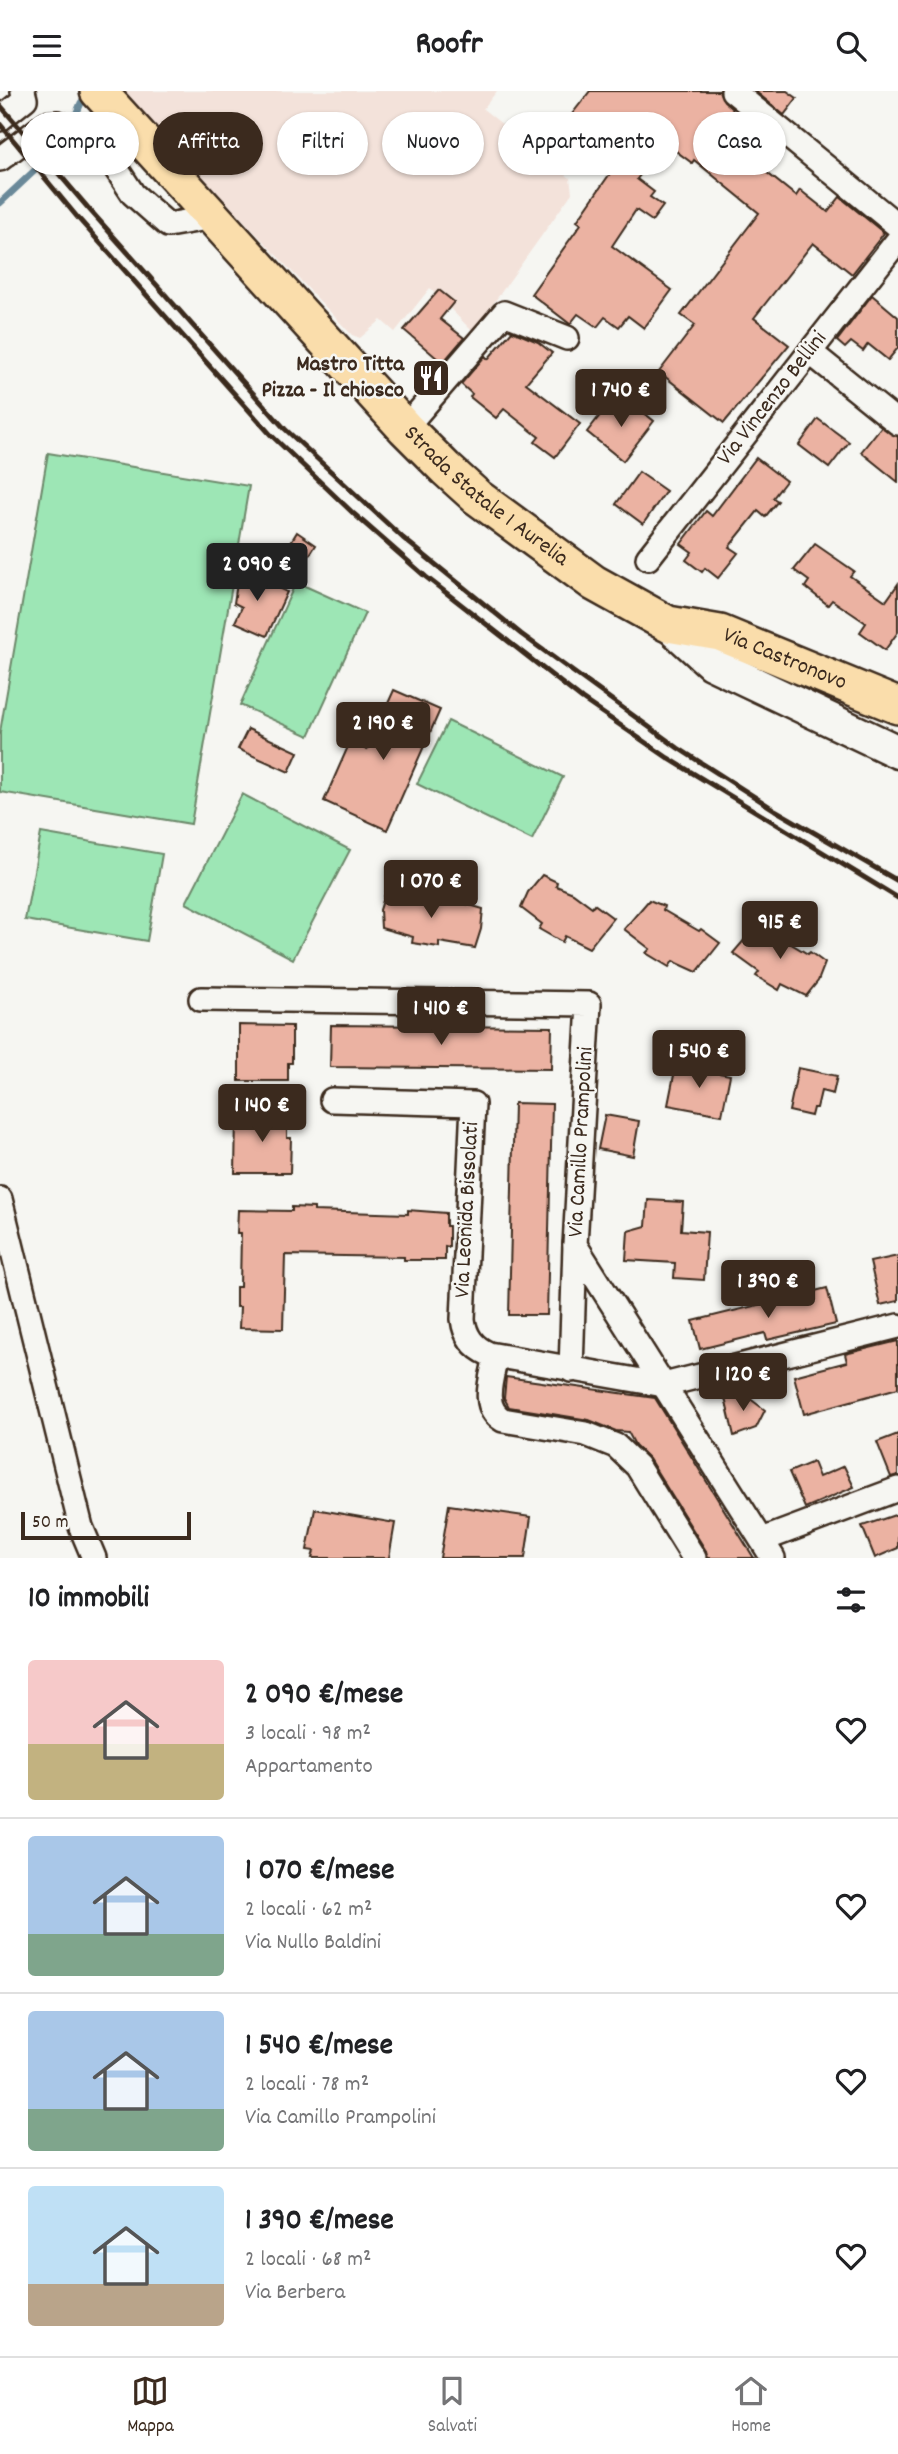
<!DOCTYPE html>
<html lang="it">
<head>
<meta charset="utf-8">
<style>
  body { margin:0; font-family:Dekko,sans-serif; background:#f2f2f2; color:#202124; height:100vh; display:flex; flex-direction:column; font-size:26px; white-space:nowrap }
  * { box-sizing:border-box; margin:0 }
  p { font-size:23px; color:#757577 }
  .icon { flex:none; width:38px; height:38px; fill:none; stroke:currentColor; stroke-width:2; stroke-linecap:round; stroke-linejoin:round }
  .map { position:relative; height:1467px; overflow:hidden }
  .drawer { display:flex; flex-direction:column; background:#fff; flex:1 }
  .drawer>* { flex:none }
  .hud { position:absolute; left:21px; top:21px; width:858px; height:63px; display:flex; gap:14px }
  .scale { position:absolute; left:21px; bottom:18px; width:170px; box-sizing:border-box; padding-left:7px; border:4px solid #3b2a1e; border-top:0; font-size:19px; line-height:24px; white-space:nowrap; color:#3b2a1e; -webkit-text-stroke:5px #f6f6f2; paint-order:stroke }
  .price { position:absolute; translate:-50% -60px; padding:0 16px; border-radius:7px; background:#3b2a1e; color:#fff; font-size:23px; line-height:46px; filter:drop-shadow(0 2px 4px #0008) }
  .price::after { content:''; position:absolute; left:50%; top:42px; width:21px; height:16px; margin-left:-10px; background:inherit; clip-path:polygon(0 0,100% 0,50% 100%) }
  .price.active { background:#222; color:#fff }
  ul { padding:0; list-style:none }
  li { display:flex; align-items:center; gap:21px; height:175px; padding:0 28px }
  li+li { border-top:2px solid #e0e0e0 }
  li span { display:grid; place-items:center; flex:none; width:196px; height:140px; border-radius:7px; color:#555 }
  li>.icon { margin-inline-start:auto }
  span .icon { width:84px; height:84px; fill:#fffc; stroke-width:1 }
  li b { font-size:30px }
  h2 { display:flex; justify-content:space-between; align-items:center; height:84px; padding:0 28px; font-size:30px }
  .chip { padding:0 24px; border-radius:32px; background:#fff; box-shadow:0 2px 5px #0004; font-size:24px; line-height:63px }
  .chip.active { background:#3b2a1e; color:#fff }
  header { display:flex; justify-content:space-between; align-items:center; height:91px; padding:0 28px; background:#fff; font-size:32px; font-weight:700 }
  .dock { display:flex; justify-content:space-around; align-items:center; height:98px; border-top:2px solid #e0e0e0; background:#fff; font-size:19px; color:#757577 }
  .dock a { display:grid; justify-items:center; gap:4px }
  .dock .active { color:#3b2a1e }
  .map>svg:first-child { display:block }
  .built { fill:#f3e2da }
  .green { fill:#9de6b5; stroke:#6c886a; stroke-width:2 }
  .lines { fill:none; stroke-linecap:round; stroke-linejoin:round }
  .stream { stroke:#6a8999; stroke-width:7 }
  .building { fill:#ebb2a2; stroke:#3b2a1e; stroke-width:2 }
  .minor-casing { stroke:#3b2a1e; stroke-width:28 }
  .secondary-casing { stroke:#3b2a1e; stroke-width:37 }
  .primary-casing { stroke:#3b2a1e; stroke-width:40 }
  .minor { stroke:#f6f6f2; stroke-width:23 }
  .secondary { stroke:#f6f6f2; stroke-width:32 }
  .primary { stroke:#faddab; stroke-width:35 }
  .rail { stroke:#3b2a1e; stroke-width:5 }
  .labels { text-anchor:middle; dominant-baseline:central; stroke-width:5; stroke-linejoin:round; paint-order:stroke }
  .poi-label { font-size:23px; font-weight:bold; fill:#3b2a1e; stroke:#f6f6f2; text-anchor:end }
  .street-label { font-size:23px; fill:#3b2a1e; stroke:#f6f6f2 }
</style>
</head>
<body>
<header><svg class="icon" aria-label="menu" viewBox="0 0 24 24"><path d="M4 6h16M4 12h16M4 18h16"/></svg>Roofr<svg class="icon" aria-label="search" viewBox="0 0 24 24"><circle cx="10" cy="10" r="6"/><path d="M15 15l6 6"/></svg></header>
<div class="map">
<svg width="898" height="1467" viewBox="0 0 898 1467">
  <rect width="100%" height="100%" fill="#f6f6f2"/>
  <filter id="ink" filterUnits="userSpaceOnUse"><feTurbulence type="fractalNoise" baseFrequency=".0143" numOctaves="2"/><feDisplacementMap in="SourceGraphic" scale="14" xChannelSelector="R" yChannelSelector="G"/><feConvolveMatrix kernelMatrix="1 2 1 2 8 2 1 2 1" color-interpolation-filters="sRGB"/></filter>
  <g filter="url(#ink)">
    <path class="built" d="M121,0H497L483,18L570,87L572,102L473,241L430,197L395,241L381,229L360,247L352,244Z"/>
    <g class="green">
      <path d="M48,362L249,395L191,733L0,701V641Z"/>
      <path d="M296,491L365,522L309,645L240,614Z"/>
      <path d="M448,630L563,686L532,749L417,693Z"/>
      <path d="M242,703L350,759L293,868L186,812Z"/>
      <path d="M41,742L162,763L147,850L25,829Z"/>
    </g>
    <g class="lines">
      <path class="stream" d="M0,112L63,53L81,12L88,3"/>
    </g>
    <g class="building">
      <path d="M590,0H719L724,10L733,18L716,41L796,105L800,99L828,121L840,106L884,142L852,183L813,152L754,227L789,254L724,332L659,281L695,234L681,224L759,122L694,69L692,72L665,52L637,88L654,101L650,106L663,115L652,130L636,119L612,155L672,199L644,237L628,225L619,236L605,226L597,236L578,223L570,233L531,203L581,133L577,130L618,71L584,46L580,50L562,36Z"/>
      <path d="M755,0H787L797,7L784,24Z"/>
      <path d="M439,199L454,211L440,228L464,247L440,275L435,271L438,268L404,239Z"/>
      <path d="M872,204L898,226V257L888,269L868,253L863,260L851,251L845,257L837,250Z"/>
      <path d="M512,240L538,251L552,262L526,292L580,333L555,366L535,351L539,346L504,318L496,327L470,306L472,303L461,293L485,265L488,268Z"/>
      <path d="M627,308L654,330L623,370L587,341L605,318L613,324Z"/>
      <path d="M818,328L849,351L829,377L799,354Z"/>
      <path d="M881,336L898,346V391L861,361Z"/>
      <path d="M756,367L786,390L773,407L778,410L765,426L758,420L729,456L738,462L718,487L705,477L702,481L686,469L692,461L681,453L706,420L712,425Z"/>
      <path d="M639,381L666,400L643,433L616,413Z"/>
      <path d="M297,441L316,454L305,471L286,459Z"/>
      <path d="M815,453L854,480L850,485L886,510L898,493V541L885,559L860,541L866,532L832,509L828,514L805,496L809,490L794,479Z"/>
      <path d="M239,479L287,501L267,545L235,531L242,516L234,512Z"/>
      <path d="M394,599L440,619L387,739L324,710L350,651L367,659Z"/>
      <path d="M248,638L298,661L289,681L238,658Z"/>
      <path d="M542,784L557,791L556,795L573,802L592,816L594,813L613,827L589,857L565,845L562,851L539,838L542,833L521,817L528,801Z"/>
      <path d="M386,800L419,802L418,807L450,811V808L483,818L481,838L475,857L439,851V856L412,852L413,846L381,837L380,819Z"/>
      <path d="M649,809L664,815L663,819L699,840L701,838L720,852L697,881L673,870L669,876L646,862L650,858L624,838Z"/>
      <path d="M759,832L774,839L773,842L808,863L810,861L825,872L818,890L806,905L782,893L779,899L756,885L759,881L733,862Z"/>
      <path d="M239,934L292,935V972H288V990H239Z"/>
      <path d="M331,934L552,936L551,978L330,976Z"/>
      <path d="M676,974L730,984L722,1024L668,1014Z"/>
      <path d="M798,977L837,985L833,1003L821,1000L817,1017H813L811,1025L789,1020Z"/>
      <path d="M514,1012L552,1013L547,1224H509Z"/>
      <path d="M287,1023V1047H291L290,1082H235L236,1024Z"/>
      <path d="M605,1024L639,1030L633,1065L598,1058Z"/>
      <path d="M648,1109L683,1111L681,1139L707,1141L704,1189L674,1187L675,1172L626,1169L628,1140L646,1135Z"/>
      <path d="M292,1116L314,1117V1120L408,1123V1119L446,1122V1135H449V1156L445,1155V1169H404V1166L285,1164L283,1238L239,1237L240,1216H236V1196H240L241,1142H237L238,1119L292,1120Z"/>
      <path d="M898,1165V1210L880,1214L870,1171Z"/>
      <path d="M827,1197L836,1233L767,1249L765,1242L700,1258L693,1230Z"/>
      <path d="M898,1250V1297L804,1323L794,1285L847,1271L845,1263Z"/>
      <path d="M506,1286L655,1307L754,1467H708L706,1460L649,1368L635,1354L628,1341L616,1340L589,1329L509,1316L504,1307Z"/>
      <path d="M741,1301L765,1319L756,1337L734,1345L725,1307Z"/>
      <path d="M898,1343V1384L891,1386L877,1351Z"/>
      <path d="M813,1371L819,1386L844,1375L854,1396L805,1417L789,1381Z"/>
      <path d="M449,1414L531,1426L525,1467H440Z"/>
      <path d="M315,1418L395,1432L389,1467H312L314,1460L307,1459Z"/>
      <path d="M898,1423V1457L875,1467L862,1435Z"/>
    </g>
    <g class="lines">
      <defs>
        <g id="minor">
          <path d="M733,0L898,135"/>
          <path d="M0,28L25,8L23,0"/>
          <path d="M0,68L46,33L58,32L95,50L104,59L133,103L168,134L213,126"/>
          <path d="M810,261L898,332"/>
          <path d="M405,337L504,222L567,247"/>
          <path d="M648,467L898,149"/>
          <path d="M201,908L589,913L575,1154L773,1467"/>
          <path d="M332,1009L473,1013L463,1228C465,1245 473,1256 489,1263L664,1294L898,1235"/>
          <path d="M0,1108L81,1436L94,1467"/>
          <path d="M496,1265C492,1287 480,1316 503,1329L586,1343L616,1355L637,1375L694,1467"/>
          <path d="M571,1279L575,1154"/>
          <path d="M762,1449L898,1398"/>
        </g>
        <path id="secondary" d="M668,533L711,572L898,661"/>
        <g id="primary">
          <path id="s1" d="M98,0L405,337L446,378L477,406L594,492L668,533L720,542L898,615"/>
        </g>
      </defs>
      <use href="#minor" class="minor-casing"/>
      <use href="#secondary" class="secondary-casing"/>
      <use href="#primary" class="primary-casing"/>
      <use href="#minor" class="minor"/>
      <use href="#secondary" class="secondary"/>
      <use href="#primary" class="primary"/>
      <g class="rail">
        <path d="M0,14L89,118L285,338L403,447L521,543L678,657L775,719L898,790"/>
        <path d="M0,33L78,127L271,344L354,423L426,486L582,608L668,667L898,807"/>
      </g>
    </g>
  </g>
  <defs>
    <symbol id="restaurant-square" viewBox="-11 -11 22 22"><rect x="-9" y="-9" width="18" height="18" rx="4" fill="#3b2a1e" stroke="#f6f6f2"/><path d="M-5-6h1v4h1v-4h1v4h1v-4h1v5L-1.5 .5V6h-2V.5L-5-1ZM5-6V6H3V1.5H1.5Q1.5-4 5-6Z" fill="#fff"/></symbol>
  </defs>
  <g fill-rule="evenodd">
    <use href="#restaurant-square" x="409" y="265" width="44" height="44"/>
  </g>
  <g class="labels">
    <g class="poi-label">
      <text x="404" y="274">Mastro Titta<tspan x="404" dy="26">Pizza - Il chiosco</tspan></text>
    </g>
    <g class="street-label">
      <text transform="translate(773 308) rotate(-52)">Via Vincenzo Bellini</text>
      <text stroke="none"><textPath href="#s1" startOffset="562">Strada Statale 1 Aurelia</textPath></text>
      <text stroke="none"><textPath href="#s1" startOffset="908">Via Castronovo</textPath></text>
      <text transform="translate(582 1051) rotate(-87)">Via Camillo Prampolini</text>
      <text transform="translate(468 1119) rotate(-87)">Via Leonida Bissolati</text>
    </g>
  </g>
</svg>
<div class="scale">50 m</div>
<b class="price" style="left:621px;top:338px">1 740 €</b>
<b class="price active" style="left:257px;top:512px">2 090 €</b>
<b class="price" style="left:383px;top:671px">2 190 €</b>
<b class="price" style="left:431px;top:829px">1 070 €</b>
<b class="price" style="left:780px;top:870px">915 €</b>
<b class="price" style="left:441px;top:956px">1 410 €</b>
<b class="price" style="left:699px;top:999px">1 540 €</b>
<b class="price" style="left:262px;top:1053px">1 140 €</b>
<b class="price" style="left:768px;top:1229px">1 390 €</b>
<b class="price" style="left:743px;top:1322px">1 120 €</b>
<div class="hud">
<a class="chip">Compra</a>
<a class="chip active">Affitta</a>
<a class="chip">Filtri</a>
<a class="chip">Nuovo</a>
<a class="chip">Appartamento</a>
<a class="chip">Casa</a>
</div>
</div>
<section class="drawer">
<h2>10 immobili<svg class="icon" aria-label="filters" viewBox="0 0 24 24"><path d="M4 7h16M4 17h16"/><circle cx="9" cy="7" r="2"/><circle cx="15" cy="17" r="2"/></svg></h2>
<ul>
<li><span style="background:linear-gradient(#f6c9c9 60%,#c2b280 0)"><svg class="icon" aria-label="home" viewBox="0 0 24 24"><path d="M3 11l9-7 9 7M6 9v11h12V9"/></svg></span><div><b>2 090 €/mese</b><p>3 locali · 98 m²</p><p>Appartamento</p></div><svg class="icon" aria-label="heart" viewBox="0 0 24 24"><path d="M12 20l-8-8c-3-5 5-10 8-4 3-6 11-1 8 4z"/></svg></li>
<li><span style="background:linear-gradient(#a9c7e8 70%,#7fa58c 0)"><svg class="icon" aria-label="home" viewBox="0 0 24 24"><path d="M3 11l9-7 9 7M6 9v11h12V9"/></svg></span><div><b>1 070 €/mese</b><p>2 locali · 62 m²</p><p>Via Nullo Baldini</p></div><svg class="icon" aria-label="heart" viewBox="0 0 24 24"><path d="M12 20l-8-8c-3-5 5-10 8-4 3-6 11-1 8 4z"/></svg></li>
<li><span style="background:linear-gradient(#a9c7e8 70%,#7fa58c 0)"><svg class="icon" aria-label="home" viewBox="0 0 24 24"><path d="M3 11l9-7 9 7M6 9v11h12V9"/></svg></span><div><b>1 540 €/mese</b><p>2 locali · 78 m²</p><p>Via Camillo Prampolini</p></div><svg class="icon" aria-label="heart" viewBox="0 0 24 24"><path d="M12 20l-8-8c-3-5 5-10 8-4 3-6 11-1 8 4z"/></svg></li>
<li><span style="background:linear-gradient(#bfe0f5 70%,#b9a48a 0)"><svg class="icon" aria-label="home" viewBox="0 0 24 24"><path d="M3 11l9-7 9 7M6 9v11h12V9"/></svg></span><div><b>1 390 €/mese</b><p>2 locali · 68 m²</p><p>Via Berbera</p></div><svg class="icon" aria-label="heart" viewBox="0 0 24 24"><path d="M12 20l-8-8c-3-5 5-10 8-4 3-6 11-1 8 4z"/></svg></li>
</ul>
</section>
<nav class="dock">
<a class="active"><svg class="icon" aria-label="map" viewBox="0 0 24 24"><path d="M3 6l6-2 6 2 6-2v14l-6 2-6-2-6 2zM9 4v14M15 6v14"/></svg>Mappa</a>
<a><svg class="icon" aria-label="saved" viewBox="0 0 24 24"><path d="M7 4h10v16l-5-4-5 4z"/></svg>Salvati</a>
<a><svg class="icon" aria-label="home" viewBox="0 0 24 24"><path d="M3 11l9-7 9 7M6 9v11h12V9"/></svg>Home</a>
</nav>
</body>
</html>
